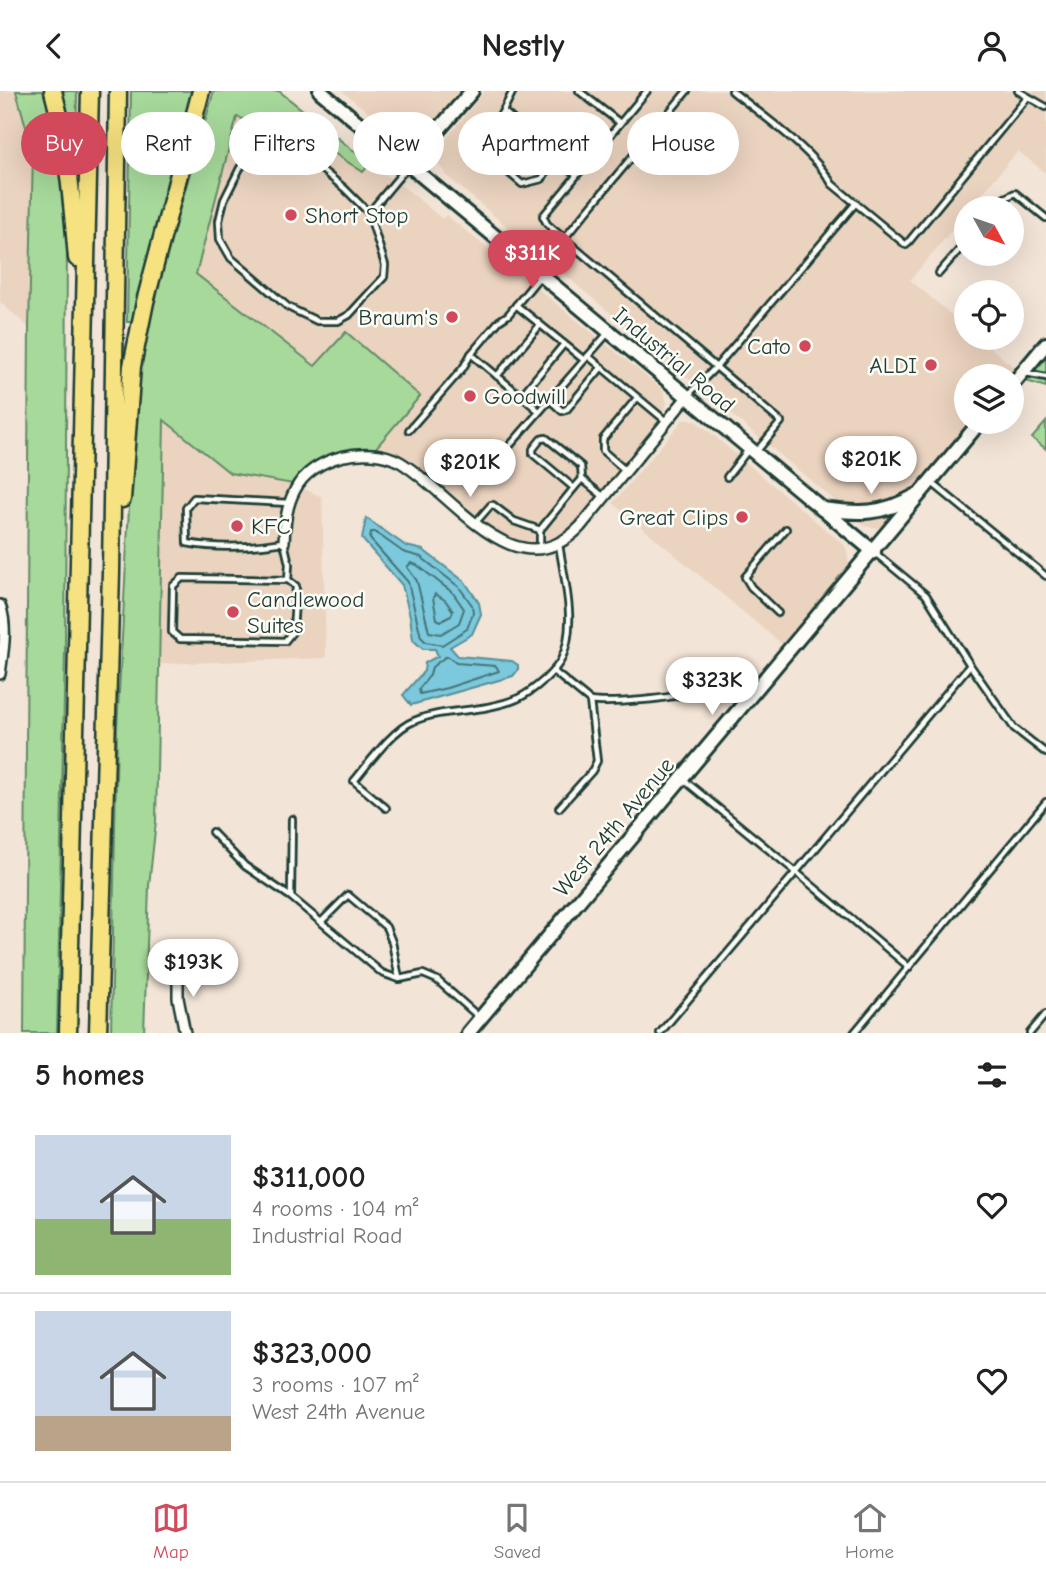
<!DOCTYPE html>
<html lang="en">
<head>
<meta charset="utf-8">
<style>
  body { margin:0; font-family:"Comic Neue",sans-serif; background:#f6f6f6; color:#222; height:100vh; display:flex; flex-direction:column; font-size:26px; white-space:nowrap }
  * { box-sizing:border-box; margin:0 }
  p { font-size:23px; color:#767676 }
  .icon { flex:none; width:38px; height:38px; fill:none; stroke:currentColor; stroke-width:2; stroke-linecap:round; stroke-linejoin:round }
  .map { position:relative; height:942px; overflow:hidden }
  .sheet { display:flex; flex-direction:column; background:#fff; flex:1 }
  .sheet>* { flex:none }
  .top-card { position:absolute; left:21px; top:21px; width:1004px; height:63px; display:flex; gap:14px }
  .needle { width:46px; rotate:130deg }
  .buttons { position:absolute; left:954px; top:105px; display:grid; gap:14px }
  .buttons a { display:grid; place-items:center; width:70px; height:70px; border-radius:50%; background:#fff; box-shadow:0 7px 28px #0002; font-size:35px }
  .price { position:absolute; translate:-50% -60px; padding:0 16px; border-radius:24px; background:#fff; color:#222; font-size:23px; line-height:46px; filter:drop-shadow(0 2px 4px #0008) }
  .price::after { content:''; position:absolute; left:50%; top:42px; width:21px; height:16px; margin-left:-10px; background:inherit; clip-path:polygon(0 0,100% 0,50% 100%) }
  .price.on { background:#d1495b; color:#fff }
  ul { padding:0; list-style:none }
  li { display:flex; align-items:center; gap:21px; height:175px; padding:0 35px }
  li+li { border-top:2px solid #e0e0e0 }
  li span { display:grid; place-items:center; flex:none; width:196px; height:140px; border-radius:0px; color:#555 }
  li>.icon { margin-inline-start:auto }
  span .icon { width:84px; height:84px; fill:#fffc; stroke-width:1 }
  li b { font-size:30px }
  h2 { display:flex; justify-content:space-between; align-items:center; height:84px; padding:0 35px; font-size:30px }
  .tag { padding:0 24px; border-radius:32px; background:#fff; box-shadow:0 7px 28px #0002; font-size:24px; line-height:63px }
  .tag.on { background:#d1495b; color:#fff }
  header { display:flex; justify-content:space-between; align-items:center; height:91px; padding:0 35px; background:#fff; font-size:32px; font-weight:700 }
  .tabs { display:flex; justify-content:space-around; align-items:center; height:98px; border-top:2px solid #e0e0e0; background:#fff; font-size:19px; color:#767676 }
  .tabs a { display:grid; justify-items:center; gap:4px }
  .tabs .on { color:#d1495b }
  .map>svg:first-child { display:block }
  .built { fill:#ead3bf }
  .green { fill:#a7d99b; stroke:#638b68; stroke-width:2 }
  .water { fill:#7cc8dc; stroke:#579099; stroke-width:2 }
  .lines { fill:none; stroke-linecap:round; stroke-linejoin:round }
  .shore { stroke:#447577; stroke-width:2 }
  .lane-casing { stroke:#1f3d34; stroke-width:10 }
  .street-casing { stroke:#1f3d34; stroke-width:14 }
  .secondary-casing { stroke:#1f3d34; stroke-width:18 }
  .highway-casing { stroke:#1f3d34; stroke-width:21 }
  .lane { stroke:#fdfcf7; stroke-width:4.5 }
  .street { stroke:#fdfcf7; stroke-width:9 }
  .secondary { stroke:#fdfcf7; stroke-width:12 }
  .highway { stroke:#f6e281; stroke-width:16 }
  .poi-dot { fill:#d1495b; stroke:#fdfcf7; stroke-width:2.5 }
  .labels { text-anchor:middle; dominant-baseline:central; stroke-width:5; stroke-linejoin:round; paint-order:stroke }
  .poi-label { font-size:23px; fill:#1f3d34; stroke:#fdfcf7; text-anchor:start }
  .street-label { font-size:23px; fill:#1f3d34; stroke:#fdfcf7 }
</style>
</head>
<body>
<header><svg class="icon" aria-label="back" viewBox="0 0 24 24"><path d="M15 5l-7 7 7 7"/></svg>Nestly<svg class="icon" aria-label="person" viewBox="0 0 24 24"><circle cx="12" cy="8" r="4"/><path d="M4 21q1-7 8-7t8 7"/></svg></header>
<div class="map">
<svg width="1046" height="942" viewBox="0 0 1046 942">
  <rect width="100%" height="100%" fill="#f2e4d6"/>
  <filter id="ink" filterUnits="userSpaceOnUse"><feTurbulence type="fractalNoise" baseFrequency=".0143" numOctaves="2"/><feDisplacementMap in="SourceGraphic" scale="14" xChannelSelector="R" yChannelSelector="G"/><feConvolveMatrix kernelMatrix="1 2 1 2 8 2 1 2 1" color-interpolation-filters="sRGB"/></filter>
  <g filter="url(#ink)">
    <g class="built">
      <path d="M0,0H16L33,61L29,236L0,211Z"/>
      <path d="M342,0H461L431,36L417,46L409,48L388,37Z"/>
      <path d="M485,0H1046V82L1018,60L970,117H966V122L910,189L966,236V247H979L1017,279L1012,285H966V331H973L888,432L877,437L865,435L448,86L439,74L438,61L443,52Z"/>
      <path d="M237,26L320,53L362,81L370,73L410,101L442,128L446,124L663,299L667,312L657,333L576,434L564,445L551,451L536,454L507,448L495,441L408,369L387,359L375,358L420,305L346,241L316,276L196,183Z"/>
      <path d="M163,328L230,382L290,392L322,406L326,567L159,573Z"/>
      <path d="M683,329H694L701,334L844,454L847,460L849,476L783,554L613,412Z"/>
    </g>
    <g class="green">
      <path d="M16,0H44L59,63L67,149L65,560L57,942H24L29,236L33,61Z"/>
      <path d="M58,0H77L76,72H72Z"/>
      <path d="M131,0H196L135,231H127Z"/>
      <path d="M214,0H279L370,73L363,81L320,53L237,26L196,183L315,275L346,241L420,305L375,358C340,356 316,366 293,393L230,382L164,329L156,730L149,795L144,942H111L117,638L135,306L152,212Z"/>
      <path d="M1046,267V296L1026,290Z"/>
      <path d="M1046,331V358L1032,347Z"/>
    </g>
    <path class="water" d="M366,427L406,455L423,459L465,491L479,512L481,523L472,543L450,556L458,565L512,570L518,574V579L513,585L411,614L403,604L424,580L425,572L438,565L435,558H423L413,549L410,525L402,494L362,448Z"/>
    <g class="lines">
      <g class="shore">
        <path d="M371,441H375L403,461L421,466L459,496L472,514L473,522L467,538L442,554L426,551L421,546L408,491L370,448Z"/>
        <path d="M411,472L417,474L453,502L464,518L459,532L441,543L429,541L417,490L407,476Z"/>
        <path d="M435,503L445,509L453,520L451,525L441,530L437,528L433,507Z"/>
        <path d="M445,566H449L456,572L496,575L499,580L447,597L420,603L419,598L430,584L432,576Z"/>
      </g>
      <defs>
        <g id="lane">
          <path d="M513,0L503,20L576,84"/>
          <path d="M579,0L620,32"/>
          <path d="M647,0L543,125L547,133L781,331L756,361"/>
          <path d="M732,0C763,25 813,59 832,93L906,154L1027,7"/>
          <path d="M1018,0L1046,16"/>
          <path d="M503,20L479,56L522,93L542,88L555,65"/>
          <path d="M276,57L310,69L344,97L369,122L385,174L384,186L349,224L338,230H317L288,216L231,167L220,148L219,130L224,109L240,77L253,63Z"/>
          <path d="M995,117L1003,108L1015,102L1046,127"/>
          <path d="M369,122L408,75"/>
          <path d="M537,180L687,0"/>
          <path d="M939,182L966,151"/>
          <path d="M516,214L584,269"/>
          <path d="M471,263L539,320"/>
          <path d="M588,265L666,330"/>
          <path d="M1026,282L1046,286"/>
          <path d="M497,285L540,234"/>
          <path d="M688,304L717,275L856,112"/>
          <path d="M521,305L564,253"/>
          <path d="M550,309L562,320L567,318L601,277"/>
          <path d="M409,339L463,277L471,263L499,230L508,224L540,185"/>
          <path d="M626,380L603,360V348L637,307"/>
          <path d="M485,383L608,242"/>
          <path d="M727,386L748,359"/>
          <path d="M582,388L574,397L533,363V358L541,348L546,347L581,375L582,388L604,406"/>
          <path d="M931,391L1046,485"/>
          <path d="M476,431L491,414H493L514,430L540,439"/>
          <path d="M540,457V439L574,397"/>
          <path d="M288,489L296,495L293,540L285,550L180,548L172,541L173,495L182,487L288,489L289,473L284,451C253,456 218,458 187,452L186,417L194,407L289,412"/>
          <path d="M778,522L751,496L745,486L786,438"/>
          <path d="M970,574L1014,637L1046,662"/>
          <path d="M553,580L590,610L597,670L592,680L559,717"/>
          <path d="M590,610C609,613 675,608 692,600C699,597 703,591 711,589L742,610"/>
          <path d="M684,689L796,781L970,574L926,504L874,461"/>
          <path d="M386,717L354,690C369,672 393,638 414,630C437,620 463,621 488,616C513,611 524,607 544,589C550,583 557,577 561,569C578,534 564,489 559,453"/>
          <path d="M212,741L245,775L291,806L382,882L399,888L423,883L437,889L479,926"/>
          <path d="M291,805L292,728"/>
          <path d="M321,831L348,804L386,836L392,851L399,887"/>
          <path d="M660,942L796,781L909,876"/>
          <path d="M854,942L1046,711"/>
          <path d="M1030,942L1046,923"/>
        </g>
        <g id="street">
          <path d="M284,451C285,432 286,416 295,399C312,365 368,353 400,371C453,402 515,502 580,436L687,306"/>
          <path d="M0,514C8,536 3,561 0,583"/>
          <path d="M178,880V907L185,942"/>
        </g>
        <g id="secondary">
          <path d="M320,0L874,461"/>
          <path d="M408,74L472,0"/>
          <path d="M1012,294L1046,253"/>
          <path d="M822,418C859,423 882,424 915,405"/>
          <path d="M468,942L980,331"/>
        </g>
        <g id="highway">
          <path d="M53,0C68,55 72,111 77,167"/>
          <path d="M122,408L132,275L145,211L201,0"/>
          <path d="M68,942L90,0"/>
          <path d="M98,942L111,481L118,0"/>
        </g>
      </defs>
      <use href="#lane" class="lane-casing"/>
      <use href="#street" class="street-casing"/>
      <use href="#secondary" class="secondary-casing"/>
      <use href="#highway" class="highway-casing"/>
      <use href="#lane" class="lane"/>
      <use href="#street" class="street"/>
      <use href="#secondary" class="secondary"/>
      <use href="#highway" class="highway"/>
    </g>
  </g>
  <g class="poi-dot">
    <circle cx="291" cy="124" r="7"/>
    <circle cx="452" cy="226" r="7"/>
    <circle cx="805" cy="255" r="7"/>
    <circle cx="931" cy="274" r="7"/>
    <circle cx="470" cy="305" r="7"/>
    <circle cx="742" cy="426" r="7"/>
    <circle cx="237" cy="435" r="7"/>
    <circle cx="233" cy="521" r="7"/>
  </g>
  <g class="labels">
    <g class="poi-label">
      <text x="305" y="124">Short Stop</text>
      <text x="438" y="226" text-anchor="end">Braum's</text>
      <text x="791" y="255" text-anchor="end">Cato</text>
      <text x="917" y="274" text-anchor="end">ALDI</text>
      <text x="484" y="305">Goodwill</text>
      <text x="728" y="426" text-anchor="end">Great Clips</text>
      <text x="251" y="435">KFC</text>
      <text x="247" y="508">Candlewood<tspan x="247" dy="26">Suites</tspan></text>
    </g>
    <g class="street-label">
      <text transform="translate(674 269) rotate(40)">Industrial Road</text>
      <text transform="translate(614 736) rotate(-50)">West 24th Avenue</text>
    </g>
  </g>
</svg>
<div class="buttons">
<a><svg class="needle" viewBox="-14 -14 28 28"><path d="M0-13l5 13h-10z" fill="#e53935"/><path d="M0 13l5-13h-10z" fill="#767676"/></svg></a>
<a><svg class="icon" aria-label="locate" viewBox="0 0 24 24"><circle cx="12" cy="12" r="6"/><path d="M12 2v4M12 18v4M2 12h4M18 12h4"/></svg></a>
<a><svg class="icon" aria-label="layers" viewBox="0 0 24 24"><path d="M12 4l9 5-9 5-9-5zM3 14l9 5 9-5"/></svg></a>
</div>
<b class="price on" style="left:532px;top:199px">$311K</b>
<b class="price" style="left:871px;top:405px">$201K</b>
<b class="price" style="left:470px;top:408px">$201K</b>
<b class="price" style="left:712px;top:626px">$323K</b>
<b class="price" style="left:193px;top:908px">$193K</b>
<div class="top-card">
<a class="tag on">Buy</a>
<a class="tag">Rent</a>
<a class="tag">Filters</a>
<a class="tag">New</a>
<a class="tag">Apartment</a>
<a class="tag">House</a>
</div>
</div>
<section class="sheet">
<h2>5 homes<svg class="icon" aria-label="filters" viewBox="0 0 24 24"><path d="M4 7h16M4 17h16"/><circle cx="9" cy="7" r="2"/><circle cx="15" cy="17" r="2"/></svg></h2>
<ul>
<li><span style="background:linear-gradient(#c9d6e8 60%,#8fb573 0)"><svg class="icon" aria-label="home" viewBox="0 0 24 24"><path d="M3 11l9-7 9 7M6 9v11h12V9"/></svg></span><div><b>$311,000</b><p>4 rooms · 104 m²</p><p>Industrial Road</p></div><svg class="icon" aria-label="heart" viewBox="0 0 24 24"><path d="M12 20l-8-8c-3-5 5-10 8-4 3-6 11-1 8 4z"/></svg></li>
<li><span style="background:linear-gradient(#c9d6e8 75%,#b9a48a 0)"><svg class="icon" aria-label="home" viewBox="0 0 24 24"><path d="M3 11l9-7 9 7M6 9v11h12V9"/></svg></span><div><b>$323,000</b><p>3 rooms · 107 m²</p><p>West 24th Avenue</p></div><svg class="icon" aria-label="heart" viewBox="0 0 24 24"><path d="M12 20l-8-8c-3-5 5-10 8-4 3-6 11-1 8 4z"/></svg></li>
</ul>
</section>
<nav class="tabs">
<a class="on"><svg class="icon" aria-label="map" viewBox="0 0 24 24"><path d="M3 6l6-2 6 2 6-2v14l-6 2-6-2-6 2zM9 4v14M15 6v14"/></svg>Map</a>
<a><svg class="icon" aria-label="saved" viewBox="0 0 24 24"><path d="M7 4h10v16l-5-4-5 4z"/></svg>Saved</a>
<a><svg class="icon" aria-label="home" viewBox="0 0 24 24"><path d="M3 11l9-7 9 7M6 9v11h12V9"/></svg>Home</a>
</nav>
</body>
</html>
